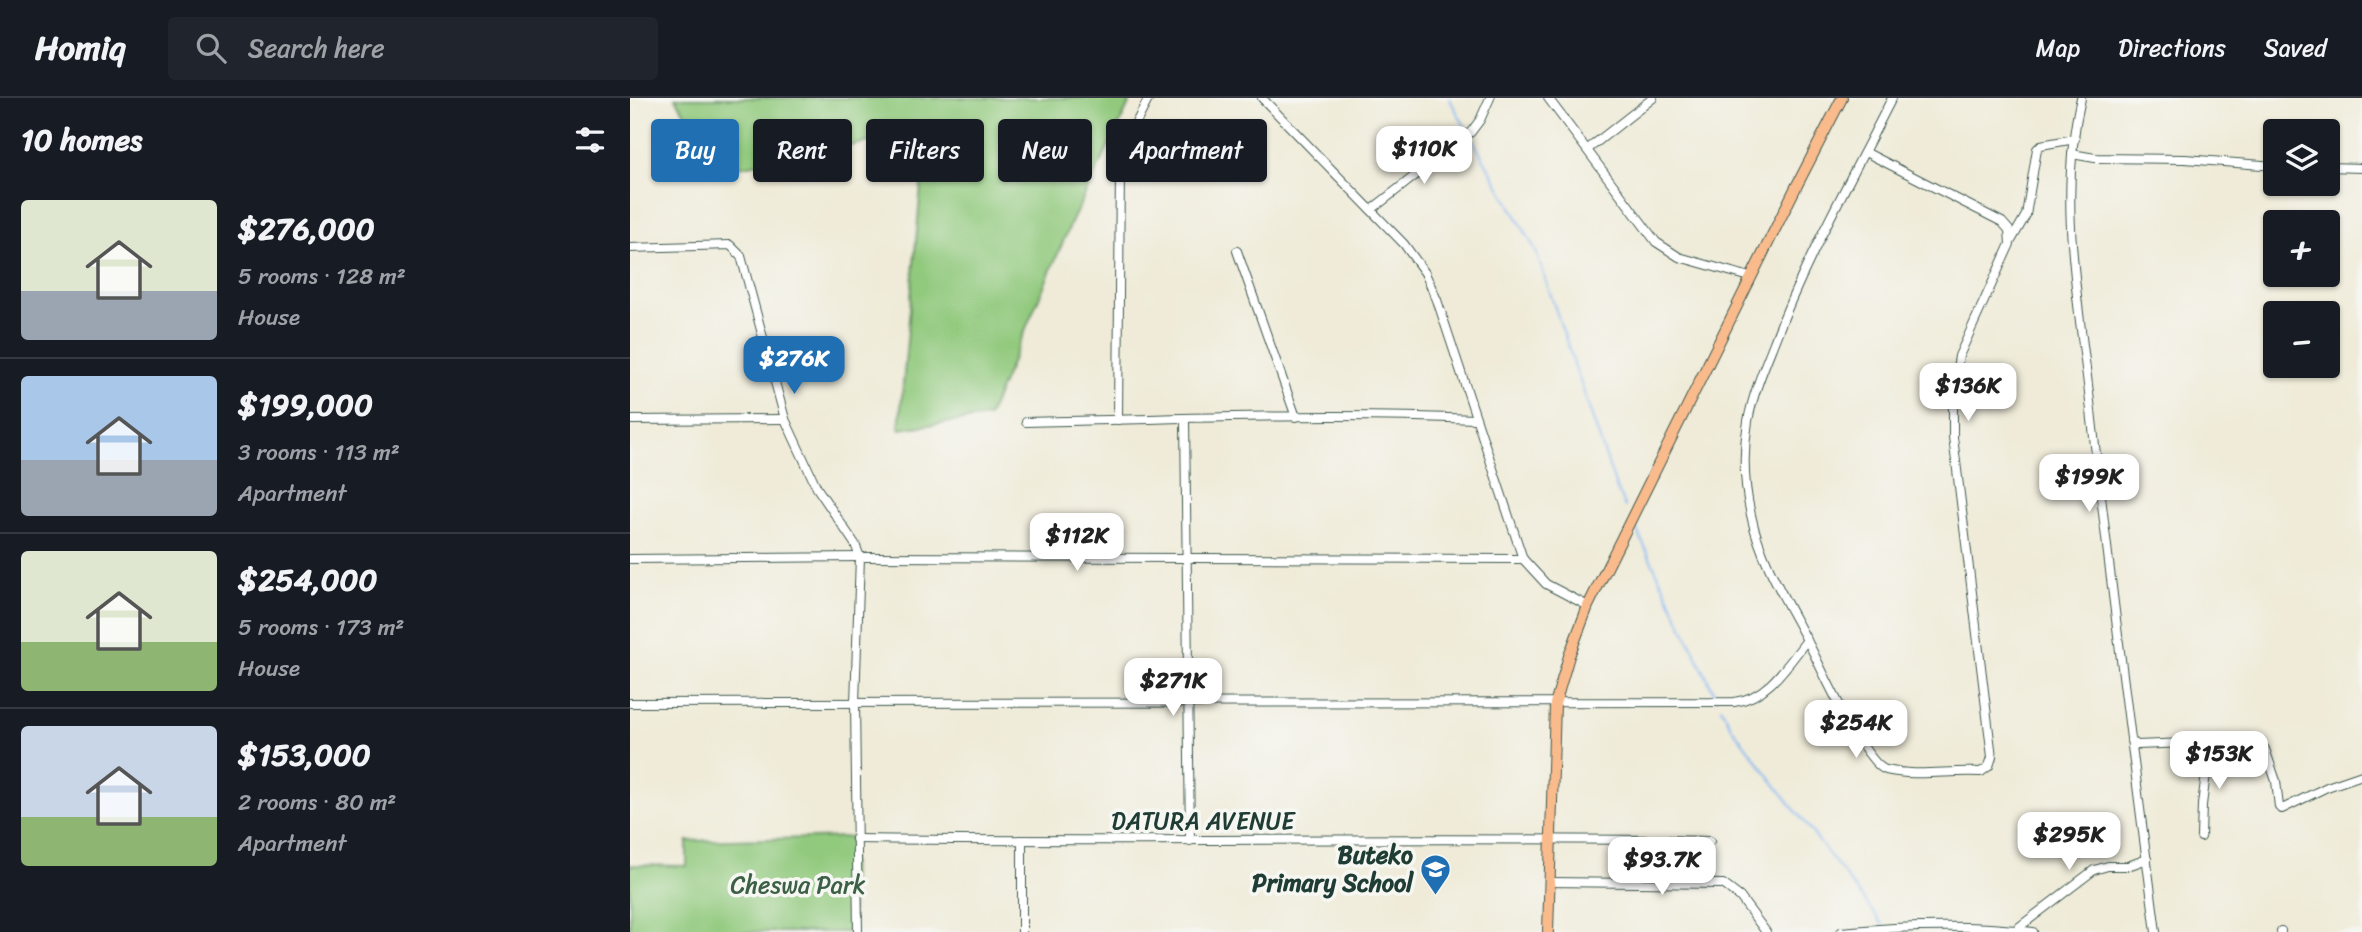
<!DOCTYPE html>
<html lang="en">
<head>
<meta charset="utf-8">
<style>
  body { margin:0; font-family:Sriracha,sans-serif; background:#20242c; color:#f1f3f6; height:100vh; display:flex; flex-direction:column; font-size:26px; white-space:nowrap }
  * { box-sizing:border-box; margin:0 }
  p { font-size:23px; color:#9ea1a6 }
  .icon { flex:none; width:38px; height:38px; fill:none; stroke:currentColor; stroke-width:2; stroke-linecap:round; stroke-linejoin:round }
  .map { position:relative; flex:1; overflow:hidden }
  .sheet { display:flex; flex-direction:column; background:#171b24; width:630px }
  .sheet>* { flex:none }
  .banner { position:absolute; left:21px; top:21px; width:665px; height:63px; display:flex; gap:14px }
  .buttons { position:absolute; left:1633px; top:21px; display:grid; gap:14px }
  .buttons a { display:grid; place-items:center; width:77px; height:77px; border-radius:7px; background:#171b24; box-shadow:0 2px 5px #0004; font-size:35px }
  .price { position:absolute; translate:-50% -60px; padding:0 16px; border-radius:14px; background:#fff; color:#222; font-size:23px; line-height:46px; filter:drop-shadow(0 2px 4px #0008) }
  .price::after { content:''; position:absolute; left:50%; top:42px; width:21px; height:16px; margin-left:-10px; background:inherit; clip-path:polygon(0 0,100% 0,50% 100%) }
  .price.on { background:#1f6fb2; color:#fff }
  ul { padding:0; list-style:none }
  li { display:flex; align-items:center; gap:21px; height:175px; padding:0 21px }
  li+li { border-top:2px solid #363941 }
  li span { display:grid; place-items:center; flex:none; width:196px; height:140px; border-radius:7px; color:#555 }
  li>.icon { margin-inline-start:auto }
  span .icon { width:84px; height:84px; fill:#fffc; stroke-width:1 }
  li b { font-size:30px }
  h2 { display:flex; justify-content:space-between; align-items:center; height:84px; padding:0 21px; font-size:30px }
  .chip { padding:0 24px; border-radius:7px; background:#171b24; box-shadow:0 2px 5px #0004; font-size:24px; line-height:63px }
  .chip.on { background:#1f6fb2; color:#fff }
  header { display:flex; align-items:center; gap:42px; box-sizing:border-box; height:98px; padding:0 35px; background:#171b24; border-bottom:2px solid #363941 }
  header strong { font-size:33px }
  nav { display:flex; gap:38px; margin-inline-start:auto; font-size:24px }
  .search { width:490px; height:63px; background:#20242c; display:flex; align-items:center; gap:18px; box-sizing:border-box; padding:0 24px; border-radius:7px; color:#9ea1a6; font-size:26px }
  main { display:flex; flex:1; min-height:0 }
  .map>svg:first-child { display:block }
  .green { fill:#91c97d; stroke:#588358; stroke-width:2 }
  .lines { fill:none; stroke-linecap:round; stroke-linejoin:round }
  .stream { stroke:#86b6f1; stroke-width:2 }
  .minor-casing { stroke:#3e574d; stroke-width:10 }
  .major-casing { stroke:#3e574d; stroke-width:12 }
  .minor { stroke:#fff; stroke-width:8 }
  .major { stroke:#fabb8c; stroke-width:10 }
  .labels { text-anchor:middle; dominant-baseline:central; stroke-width:7; stroke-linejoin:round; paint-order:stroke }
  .street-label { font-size:24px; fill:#1f3d34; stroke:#f6f6f2 }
  .poi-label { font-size:24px; font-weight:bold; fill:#1f3d34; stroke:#f6f6f2; text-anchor:end }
  .park-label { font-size:24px; fill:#3c6046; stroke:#f6f6f2 }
</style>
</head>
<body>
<header>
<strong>Homiq</strong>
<div class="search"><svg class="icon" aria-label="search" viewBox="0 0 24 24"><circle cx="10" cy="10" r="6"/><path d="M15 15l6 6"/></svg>Search here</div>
<nav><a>Map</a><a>Directions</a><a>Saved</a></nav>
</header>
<main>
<section class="sheet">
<h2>10 homes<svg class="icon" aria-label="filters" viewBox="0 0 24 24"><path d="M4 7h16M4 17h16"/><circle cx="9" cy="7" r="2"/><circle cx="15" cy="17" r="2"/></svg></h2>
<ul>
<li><span style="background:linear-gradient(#dfe7d0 65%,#9aa5b1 0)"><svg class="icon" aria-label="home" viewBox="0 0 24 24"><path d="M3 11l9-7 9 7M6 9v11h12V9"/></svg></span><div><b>$276,000</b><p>5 rooms · 128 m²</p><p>House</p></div></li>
<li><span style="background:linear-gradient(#a9c7e8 60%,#9aa5b1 0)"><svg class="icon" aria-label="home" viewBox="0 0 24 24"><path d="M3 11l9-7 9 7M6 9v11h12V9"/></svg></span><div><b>$199,000</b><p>3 rooms · 113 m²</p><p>Apartment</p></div></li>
<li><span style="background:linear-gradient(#dfe7d0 65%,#8fb573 0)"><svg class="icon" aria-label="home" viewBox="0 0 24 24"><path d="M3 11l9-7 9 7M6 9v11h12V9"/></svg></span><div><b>$254,000</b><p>5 rooms · 173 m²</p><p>House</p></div></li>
<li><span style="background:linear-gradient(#c9d6e8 65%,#8fb573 0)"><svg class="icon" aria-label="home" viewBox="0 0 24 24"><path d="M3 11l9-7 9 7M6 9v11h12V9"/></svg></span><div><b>$153,000</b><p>2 rooms · 80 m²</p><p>Apartment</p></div></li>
</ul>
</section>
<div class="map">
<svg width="1732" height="834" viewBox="0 0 1732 834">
  <rect width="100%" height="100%" fill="#f6f6f2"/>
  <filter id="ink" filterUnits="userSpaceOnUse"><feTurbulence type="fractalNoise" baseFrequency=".0143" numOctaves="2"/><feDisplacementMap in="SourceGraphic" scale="14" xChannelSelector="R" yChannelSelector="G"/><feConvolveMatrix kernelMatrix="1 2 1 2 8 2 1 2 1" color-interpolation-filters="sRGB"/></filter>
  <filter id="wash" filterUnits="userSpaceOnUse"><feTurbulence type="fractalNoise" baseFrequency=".00686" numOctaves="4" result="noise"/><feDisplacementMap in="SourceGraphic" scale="28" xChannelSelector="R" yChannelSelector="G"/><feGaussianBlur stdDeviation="1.57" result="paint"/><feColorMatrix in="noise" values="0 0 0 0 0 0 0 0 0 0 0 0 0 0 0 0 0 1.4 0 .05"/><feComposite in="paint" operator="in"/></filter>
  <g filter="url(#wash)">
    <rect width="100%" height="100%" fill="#efebd8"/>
    <g class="green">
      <path d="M45,0H502L441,125L358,319L269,331L296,33L93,72Z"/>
      <path d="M221,739L222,834H0V767L57,768V743Z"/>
    </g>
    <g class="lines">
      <g class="stream">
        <path d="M819,0L837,32"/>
        <path d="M840,37L905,151L986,389L995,409"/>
        <path d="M1004,426L1087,601"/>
        <path d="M1091,609L1102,630L1253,827"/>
      </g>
    </g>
  </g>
  <g filter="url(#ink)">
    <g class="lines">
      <defs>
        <g id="minor">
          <path d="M632,0L774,146L795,175L807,202L893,461L916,486L958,508"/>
          <path d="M918,0L1026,144L1049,159L1120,179"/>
          <path d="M1451,0C1427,101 1449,204 1460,304C1480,481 1503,658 1526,834"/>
          <path d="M958,51L1023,0"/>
          <path d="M1235,54L1372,124L1379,132L1380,146L1329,258L1323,296V339L1362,659L1359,668L1351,674C1320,672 1287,679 1256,672C1235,666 1193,574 1182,552C1160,509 1131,465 1121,417C1114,387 1113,353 1118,323C1123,296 1133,272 1143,247C1175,162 1221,81 1262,0"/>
          <path d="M1442,56L1465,60L1555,61L1645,68"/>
          <path d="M1698,69L1732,70"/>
          <path d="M741,112L841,34L850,22L860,0"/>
          <path d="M1381,143L1396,117L1407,51L1411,47L1445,41"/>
          <path d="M0,150L100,147L111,158L155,321L187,390L225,446L230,459L225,605L228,834"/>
          <path d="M607,153L666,319"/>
          <path d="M555,321L560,743"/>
          <path d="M0,322L155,321"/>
          <path d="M488,322L490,70L496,44L519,0"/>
          <path d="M396,324C546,321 696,314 845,321"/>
          <path d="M0,461L230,459L893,461"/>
          <path d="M0,605L1104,604C1138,600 1157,567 1177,542"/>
          <path d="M1501,642L1507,647L1580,644L1635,651L1646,683L1649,709L1652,711L1697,689L1732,677"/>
          <path d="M1571,739L1572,707L1580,644"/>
          <path d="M226,741C511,745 795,738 1080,743"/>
          <path d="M392,743V834"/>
          <path d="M919,784L1093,786L1110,799L1136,834"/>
          <path d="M1384,833L1464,772L1478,768H1498L1517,761"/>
          <path d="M1211,834C1275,828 1339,826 1403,834"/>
          <path d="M1651,834V833"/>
        </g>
        <path id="major" d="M918,834L925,606L939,558L958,508L1165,91L1212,0"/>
      </defs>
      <use href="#minor" class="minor-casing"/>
      <use href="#major" class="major-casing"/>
      <use href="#minor" class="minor"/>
      <use href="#major" class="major"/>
    </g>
  </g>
  <defs>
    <symbol id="school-pin" viewBox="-11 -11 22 30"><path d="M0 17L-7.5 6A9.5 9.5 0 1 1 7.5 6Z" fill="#1f6fb2" stroke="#f6f6f2"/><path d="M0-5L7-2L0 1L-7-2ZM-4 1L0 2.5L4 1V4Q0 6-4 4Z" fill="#fff"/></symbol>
  </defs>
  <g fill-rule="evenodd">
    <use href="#school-pin" x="788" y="754" width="35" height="47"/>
  </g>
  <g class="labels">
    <g class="street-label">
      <text x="573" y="723">DATURA AVENUE</text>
    </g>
    <g class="poi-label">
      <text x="783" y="757">Buteko<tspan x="783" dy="28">Primary School</tspan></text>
    </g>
    <g class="park-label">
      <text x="168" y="787">Cheswa Park</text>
    </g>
  </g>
</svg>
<div class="buttons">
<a><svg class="icon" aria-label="layers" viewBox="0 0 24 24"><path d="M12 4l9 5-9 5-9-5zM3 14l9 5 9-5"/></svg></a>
<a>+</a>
<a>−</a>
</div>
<b class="price" style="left:794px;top:88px">$110K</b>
<b class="price on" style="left:164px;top:298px">$276K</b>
<b class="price" style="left:1338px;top:325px">$136K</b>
<b class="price" style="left:1459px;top:416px">$199K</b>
<b class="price" style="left:447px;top:475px">$112K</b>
<b class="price" style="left:543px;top:620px">$271K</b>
<b class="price" style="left:1226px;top:662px">$254K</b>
<b class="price" style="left:1589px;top:693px">$153K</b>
<b class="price" style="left:1439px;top:774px">$295K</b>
<b class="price" style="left:1032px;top:799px">$93.7K</b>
<div class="banner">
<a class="chip on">Buy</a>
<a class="chip">Rent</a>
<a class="chip">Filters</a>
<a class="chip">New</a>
<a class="chip">Apartment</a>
</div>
</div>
</main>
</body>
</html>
